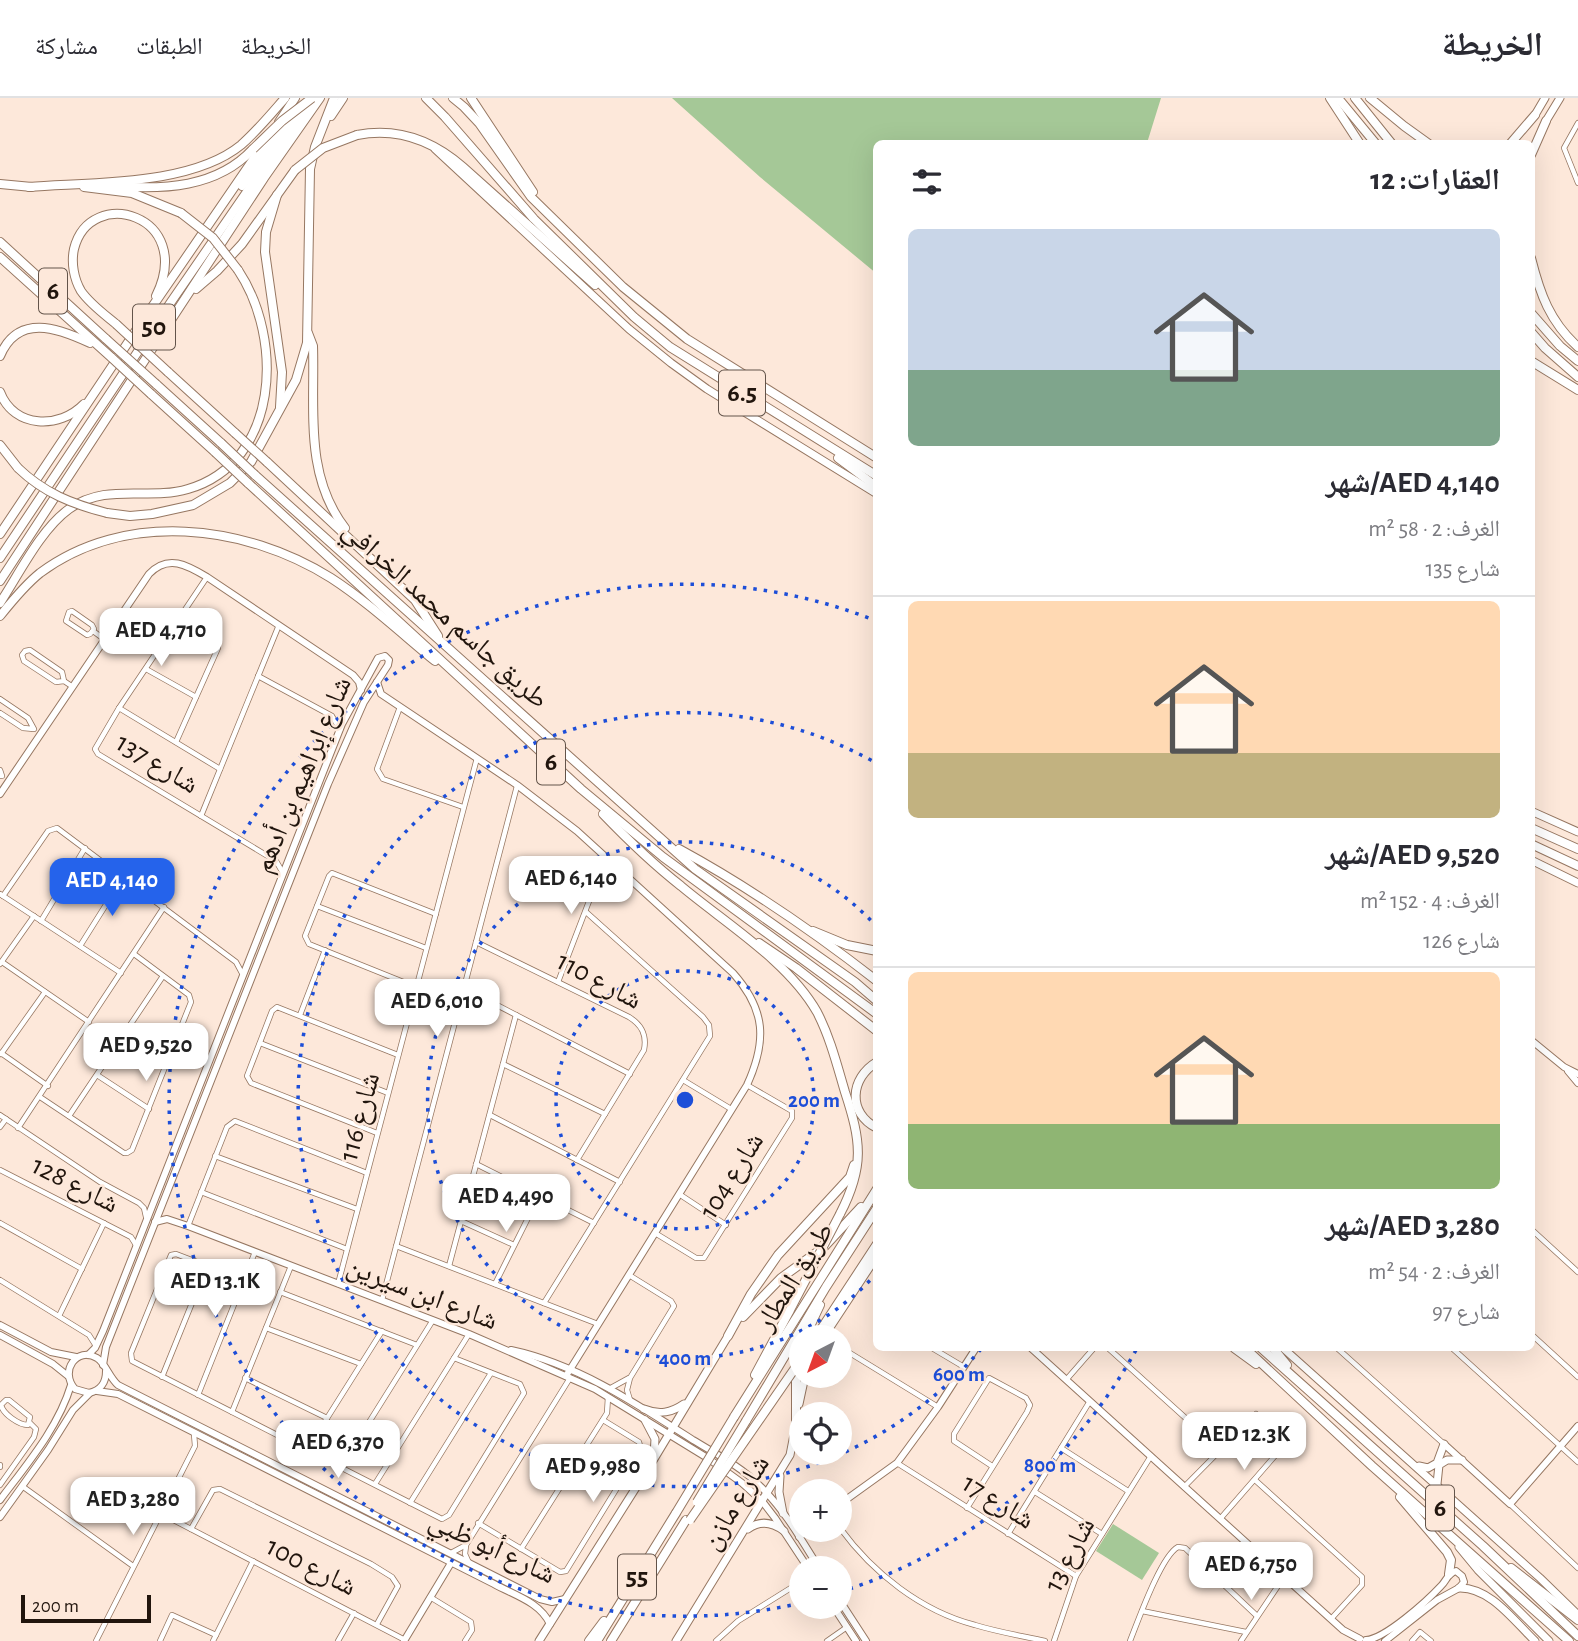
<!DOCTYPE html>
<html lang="ar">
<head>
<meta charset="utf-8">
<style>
  body { margin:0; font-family:"Alegreya Sans","Noto Naskh Arabic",sans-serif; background:#f2f2f3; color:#2b2b33; direction:rtl; height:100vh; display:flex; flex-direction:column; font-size:26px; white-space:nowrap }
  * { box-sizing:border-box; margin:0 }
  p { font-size:23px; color:#7c7c81 }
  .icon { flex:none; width:38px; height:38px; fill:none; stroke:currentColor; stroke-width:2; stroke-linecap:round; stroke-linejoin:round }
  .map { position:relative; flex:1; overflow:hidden; direction:ltr }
  .side { position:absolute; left:873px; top:42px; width:662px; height:1211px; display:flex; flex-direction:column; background:#fff; border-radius:10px; box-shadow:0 7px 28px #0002; direction:rtl }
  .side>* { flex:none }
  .needle { width:46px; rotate:221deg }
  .tools { position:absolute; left:789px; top:1227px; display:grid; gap:14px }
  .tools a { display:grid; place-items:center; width:63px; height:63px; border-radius:50%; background:#fff; box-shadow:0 7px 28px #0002; font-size:35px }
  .scale { position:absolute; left:21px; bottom:18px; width:130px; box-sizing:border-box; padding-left:7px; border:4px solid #21150d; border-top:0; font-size:19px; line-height:24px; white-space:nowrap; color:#21150d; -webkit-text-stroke:5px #fde8da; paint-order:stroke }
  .price { position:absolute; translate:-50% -60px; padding:0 16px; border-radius:14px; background:#fff; color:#222; font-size:23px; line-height:46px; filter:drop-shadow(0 2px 4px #0008) }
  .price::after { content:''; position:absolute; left:50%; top:42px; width:21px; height:16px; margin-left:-10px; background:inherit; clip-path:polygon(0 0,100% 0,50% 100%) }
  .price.on { background:#2563eb; color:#fff }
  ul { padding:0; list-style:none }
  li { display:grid; align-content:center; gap:14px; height:371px; padding:0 35px }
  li+li { border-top:2px solid #e1e1e2 }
  li span { display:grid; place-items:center; height:217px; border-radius:10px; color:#555 }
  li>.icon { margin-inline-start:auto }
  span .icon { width:126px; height:126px; fill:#fffc; stroke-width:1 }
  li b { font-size:30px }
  h2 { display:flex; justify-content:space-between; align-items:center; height:84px; padding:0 35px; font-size:30px }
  header { display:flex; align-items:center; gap:42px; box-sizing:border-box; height:98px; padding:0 35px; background:#fff; border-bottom:2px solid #e1e1e2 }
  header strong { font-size:33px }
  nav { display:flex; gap:38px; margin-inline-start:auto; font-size:24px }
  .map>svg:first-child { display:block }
  .green { fill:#a5c897 }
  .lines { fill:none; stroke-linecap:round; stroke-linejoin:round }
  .street-casing { stroke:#967762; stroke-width:6 }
  .secondary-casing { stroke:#967762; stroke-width:8 }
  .primary-casing { stroke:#967762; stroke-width:9 }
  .highway-casing { stroke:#967762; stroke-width:10 }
  .street { stroke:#fff; stroke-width:4.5 }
  .secondary { stroke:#fff; stroke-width:6 }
  .primary { stroke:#fff; stroke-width:7 }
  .highway { stroke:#fff; stroke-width:8 }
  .highway-bridge-casing { stroke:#967762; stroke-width:10; stroke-linecap:butt }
  .highway-bridge { stroke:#fff; stroke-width:8 }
  .ring { fill:none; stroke:#1d4ed8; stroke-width:3.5; stroke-dasharray:3.5 7 }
  .labels { text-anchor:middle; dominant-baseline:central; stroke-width:5; stroke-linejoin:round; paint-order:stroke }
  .shield { fill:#fde8da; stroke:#63544a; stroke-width:2 }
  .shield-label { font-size:26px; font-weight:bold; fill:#21150d }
  .street-label { font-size:28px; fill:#21150d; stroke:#fde8da }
  .centre { fill:#1d4ed8; stroke:#fde8da; stroke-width:3.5 }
  .ring-label { font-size:21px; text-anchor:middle; font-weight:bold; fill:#1d4ed8; stroke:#fde8da; stroke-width:5; stroke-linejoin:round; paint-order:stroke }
</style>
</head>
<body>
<header>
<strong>الخريطة</strong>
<nav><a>الخريطة</a><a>الطبقات</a><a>مشاركة</a></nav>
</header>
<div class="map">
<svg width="1578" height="1543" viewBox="0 0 1578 1543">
  <rect width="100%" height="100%" fill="#fde8da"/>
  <g class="green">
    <path d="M672,0H1161L1147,45L877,46V176L760,79Z"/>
    <path d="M1113,1426L1159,1455L1142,1482L1096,1453Z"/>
  </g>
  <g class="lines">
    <defs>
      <g id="street">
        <path d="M1578,25L1564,50L1578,85"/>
        <path d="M207,479L119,610L95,651L98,656L276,763L283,775"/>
        <path d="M72,513L92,527L94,531L90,536L87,537L66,523L69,514Z"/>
        <path d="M93,533L104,541"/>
        <path d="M146,571L196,599"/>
        <path d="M258,578L332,618L340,632"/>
        <path d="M64,583L62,574L30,552L25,553L22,557L24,563L56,584L64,583L73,589"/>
        <path d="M0,601L28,620L34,631L23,630L0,615"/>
        <path d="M400,609L377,671L383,681L463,709"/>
        <path d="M119,610L220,671"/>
        <path d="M176,644L218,550L216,544L179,520"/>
        <path d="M0,672L2,678H0"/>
        <path d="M201,718L279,527"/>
        <path d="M0,796L121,875"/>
        <path d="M3,798L48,733L57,730L236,864L243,877"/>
        <path d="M317,808L426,850"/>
        <path d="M41,823L85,750"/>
        <path d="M476,844L629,919C642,927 647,937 644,952L577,1062"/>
        <path d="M80,848L124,778"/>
        <path d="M2,864L89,924"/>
        <path d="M0,866L34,818"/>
        <path d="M558,884L606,759"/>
        <path d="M416,889L309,846L305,838L329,778L332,775L436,816"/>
        <path d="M464,890L630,976"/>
        <path d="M300,917L325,852"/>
        <path d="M260,945L388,995"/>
        <path d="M1,955L48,988"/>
        <path d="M1,956L45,894"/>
        <path d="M503,966L605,1016"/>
        <path d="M97,977L149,1011"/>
        <path d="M683,982L731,1011"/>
        <path d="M40,999L124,1055H127L132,1052L191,904L189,897L134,856"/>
        <path d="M0,1017L100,1084L139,1105L144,1110L146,1119"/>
        <path d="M490,1017L620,1084"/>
        <path d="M69,1018L163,878"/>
        <path d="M0,1029L6,1021"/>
        <path d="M18,1030L164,809"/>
        <path d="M377,1035L251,985L247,978L272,913L277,909L398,957"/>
        <path d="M215,1058L357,1111"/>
        <path d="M476,1066L594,1125"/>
        <path d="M0,1072L131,1139L136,1147"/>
        <path d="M201,1094L347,1151"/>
        <path d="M679,1096L726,1127"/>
        <path d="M461,1123L514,1147"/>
        <path d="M0,1125L82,1171"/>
        <path d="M188,1128L227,1029L235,1023L367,1075"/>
        <path d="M1531,1131L1578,1174"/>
        <path d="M655,1135L696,1160H704L792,1020V1013L747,987"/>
        <path d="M396,1148L598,1226"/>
        <path d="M449,1168L516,917"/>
        <path d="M629,1177L671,1203L674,1208L630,1280L627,1292L630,1302"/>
        <path d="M0,1182L89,1237L96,1248"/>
        <path d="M244,1182L176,1156L171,1157L131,1255L132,1263L442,1421L449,1417L524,1295L520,1286L454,1260"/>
        <path d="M338,1186L477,660"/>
        <path d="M495,1186L539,1098"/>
        <path d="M280,1194L417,1247"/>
        <path d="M382,1202L517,688"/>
        <path d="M544,1205L710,938L709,927L703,919L586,814"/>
        <path d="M59,1218L104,1125"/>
        <path d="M266,1230L361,1266"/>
        <path d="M1531,1236L1578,1279"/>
        <path d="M840,1249L938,1309"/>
        <path d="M932,1250L964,1269"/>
        <path d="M1108,1250L1221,1352"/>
        <path d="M1337,1250L1444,1346"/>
        <path d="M1452,1250L1578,1364"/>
        <path d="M162,1279L207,1168"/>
        <path d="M245,1280L327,1320"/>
        <path d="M1066,1282L1094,1250"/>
        <path d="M609,1291L629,1280"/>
        <path d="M198,1297L255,1154"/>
        <path d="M6,1302H9L30,1319L28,1327C19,1327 3,1316 1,1307Z"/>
        <path d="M232,1314L291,1168"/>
        <path d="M1061,1350L1128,1393"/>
        <path d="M307,1352L382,1233"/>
        <path d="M897,1365L1076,1478"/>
        <path d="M0,1367V1369"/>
        <path d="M341,1369L433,1222"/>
        <path d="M1255,1382L1362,1479V1487L1331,1521"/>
        <path d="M375,1386L469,1236"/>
        <path d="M0,1387L34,1339L36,1331L30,1325"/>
        <path d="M22,1388L133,1468"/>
        <path d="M1184,1389L1256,1316"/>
        <path d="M1035,1394L1102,1436"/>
        <path d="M410,1405L491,1275"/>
        <path d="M1510,1406L1578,1470"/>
        <path d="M967,1410L1027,1314L1030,1307L1026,1300L989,1280L954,1336V1343L992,1368"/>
        <path d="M160,1415L405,1542"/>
        <path d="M1220,1421L1287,1344"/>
        <path d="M478,1425L560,1474L566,1473L641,1351L639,1344L603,1322"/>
        <path d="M840,1430C873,1475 921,1513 975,1527C998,1534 1022,1538 1045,1543"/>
        <path d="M191,1431L213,1392L220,1391L371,1466L392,1479L398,1488L377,1526"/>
        <path d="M1008,1436L1090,1303"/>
        <path d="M466,1448L465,1456L469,1465"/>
        <path d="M521,1451L607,1315L608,1299"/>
        <path d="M451,1455L466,1447L570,1280"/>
        <path d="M430,1499L471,1524L472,1532L465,1543"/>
        <path d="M1142,1513L1246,1534"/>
        <path d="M96,1543L195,1348L194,1336"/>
        <path d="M160,1543L172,1517L216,1537"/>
        <path d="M213,1543L253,1463"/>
        <path d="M338,1543L354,1515"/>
        <path d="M716,1543L738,1523L802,1483"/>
        <path d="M827,1543L847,1529"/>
        <path d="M1054,1543L1076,1478L1151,1358"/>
        <path d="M1130,1543C1138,1523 1161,1458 1178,1449L1185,1450L1257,1518"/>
        <path d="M1241,1543L1284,1479"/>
        <path d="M1412,1543L1420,1534L1431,1543"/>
      </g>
      <g id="secondary">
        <path d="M377,584L381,596L517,687L577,733L733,875C766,912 767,943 747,987L566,1278"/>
        <path d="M0,696L149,476C168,456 187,467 207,479L353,577L359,584L361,592"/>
        <path d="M1531,942L1564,969L1578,976"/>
        <path d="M1568,973L1578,985"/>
        <path d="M155,1124L167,1121L188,1128L469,1236L595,1291L709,1361L742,1385L762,1403L775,1420L808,1470"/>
        <path d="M0,1227L51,1254L76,1259"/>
        <path d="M0,1237L53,1266L68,1278"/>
        <path d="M1031,1250L1343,1532L1360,1541"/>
        <path d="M511,1252C577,1266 637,1306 693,1342C716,1356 740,1368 759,1387C784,1411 801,1441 819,1470"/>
        <path d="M88,1257L95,1250L103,1233L342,626L378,560L385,558L389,562L388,567L364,604L328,686L106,1249L103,1267"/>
        <path d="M106,1273C106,1285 101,1292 89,1295L75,1291C59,1273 77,1248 97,1260C106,1266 109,1279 118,1287L540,1501L552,1504L565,1501"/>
        <path d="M97,1293L118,1296L494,1486C514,1497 540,1504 550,1526"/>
        <path d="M1444,1346L1510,1406L1578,1328"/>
        <path d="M0,1402C27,1366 58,1330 71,1287"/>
        <path d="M840,1406L897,1365L938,1309L976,1250"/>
        <path d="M0,1419L48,1352L73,1312L89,1296"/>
        <path d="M799,1439L808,1432"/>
        <path d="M840,1503L866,1543"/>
        <path d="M833,1508L856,1543"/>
        <path d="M1366,1542C1385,1541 1427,1503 1441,1488C1447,1482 1447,1476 1456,1473L1462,1478L1464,1484L1459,1490L1437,1502L1385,1543"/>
        <path d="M404,1543L451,1465"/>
      </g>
      <g id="primary">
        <path d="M1535,17L1545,0"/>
        <path d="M1546,23L1560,0"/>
        <path d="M435,51L629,231L671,265L707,291L877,396"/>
        <path d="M1531,713L1578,734"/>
        <path d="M1531,762L1578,785"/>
        <path d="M1283,1250L1540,1480L1578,1517"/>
        <path d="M799,1306L805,1278"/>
        <path d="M644,1311C659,1317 671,1315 684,1306"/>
        <path d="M645,1322L655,1341L654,1357"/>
        <path d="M1419,1368L1428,1370L1437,1365L1444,1346"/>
        <path d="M780,1378L779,1394L783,1415"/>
        <path d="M1437,1386L1439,1367L1447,1362H1462"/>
        <path d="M748,1431C760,1422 772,1424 784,1433"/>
        <path d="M1459,1449L1478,1472L1549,1543"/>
        <path d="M1459,1490C1490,1489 1514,1523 1535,1543"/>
        <path d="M539,1543L654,1361L728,1238"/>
        <path d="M676,1543L790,1357L797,1321"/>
      </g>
      <g id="highway">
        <path d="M426,0L445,19L534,121L634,219L670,249L877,378"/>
        <path d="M453,0L464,9L479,25L531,99L623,189L687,241L877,360"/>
        <path d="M471,0L533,94"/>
        <path d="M1330,0L1360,46"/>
        <path d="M1338,0L1376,46"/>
        <path d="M1355,0L1392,46"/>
        <path d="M1370,0L1404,28L1429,46"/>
        <path d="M331,18L343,0"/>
        <path d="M279,24L295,0"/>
        <path d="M357,37C398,29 432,42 463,69L595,187"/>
        <path d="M1510,46L1535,17"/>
        <path d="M1531,57L1546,23"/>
        <path d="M0,86L32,89"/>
        <path d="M113,88C163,92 217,90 253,51"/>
        <path d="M242,88L294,16"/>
        <path d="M29,89C91,84 191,88 241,47C257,33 271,16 285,0"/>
        <path d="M84,89L132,95L181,115"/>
        <path d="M277,97L266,134L265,154L282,274L280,309"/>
        <path d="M0,144L106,241"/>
        <path d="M0,159L112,260"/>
        <path d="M1531,160C1540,196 1550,224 1578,249"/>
        <path d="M196,191L217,173L242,146L295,72"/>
        <path d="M1531,215L1560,248L1578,263"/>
        <path d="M116,226C104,216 90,206 81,193C74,181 71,165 74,151C90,86 196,117 156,198"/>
        <path d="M1531,234L1545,250L1578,279"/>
        <path d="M308,235L313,248C315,311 304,377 345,430"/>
        <path d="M0,258C18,215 58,230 90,245"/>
        <path d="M1531,263L1578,292"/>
        <path d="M168,274L235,335"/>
        <path d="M156,286L221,345"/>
        <path d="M0,294C14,331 60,331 84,306"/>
        <path d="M151,296L215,354"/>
        <path d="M0,347L18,370"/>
        <path d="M838,360L877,389"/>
        <path d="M267,364L415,502L438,538"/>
        <path d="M255,377L695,771L855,884L877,903"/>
        <path d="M248,385L581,691L663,759L877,916"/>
        <path d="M107,415L130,418L152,416L193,407L230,385L251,364L296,282L307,245L310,71L315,49L334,0"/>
        <path d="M0,436L139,228L270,37"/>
        <path d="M0,460L171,204L308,5"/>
        <path d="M0,483L264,80L320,0"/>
        <path d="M0,505C19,476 41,431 69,411C107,384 148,403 188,391C280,364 284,241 238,172"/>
        <path d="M0,518C12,503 25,487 40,475C125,412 245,426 331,480C368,504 401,535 435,563"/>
        <path d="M603,716C627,741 653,766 681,788C725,825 788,863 817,914C830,939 837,967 845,994C861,1043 865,1068 840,1116"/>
        <path d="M1531,730L1578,751"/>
        <path d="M1531,746L1578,768"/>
        <path d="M679,751C749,789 814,834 877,883"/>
        <path d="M813,833L847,847L877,853"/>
        <path d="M759,845L796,870L877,933"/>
        <path d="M877,964C850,980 847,1015 877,1030"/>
        <path d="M743,1219L781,1180L824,1149L861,1109"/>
        <path d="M728,1238L751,1196L778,1157L850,1079L854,1067"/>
        <path d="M805,1239L820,1207"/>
        <path d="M816,1239L877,1146"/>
        <path d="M823,1239L877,1157"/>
        <path d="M1234,1250L1256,1266"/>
        <path d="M1245,1250L1372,1368L1569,1543"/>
        <path d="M1261,1250L1483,1448L1578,1538"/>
        <path d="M1273,1250L1287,1267"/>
        <path d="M755,1277L790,1212"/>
        <path d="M734,1319L877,1091"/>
        <path d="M746,1323L826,1189L877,1110"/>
        <path d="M796,1324V1270L802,1248"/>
        <path d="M1400,1399L1447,1454L1451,1462L1449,1476"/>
        <path d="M1511,1470L1578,1522"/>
        <path d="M589,1543L604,1523"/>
        <path d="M597,1543L676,1415"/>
        <path d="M611,1543L686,1422"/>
      </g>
    </defs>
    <use href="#street" class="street-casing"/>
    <use href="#secondary" class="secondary-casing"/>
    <use href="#primary" class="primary-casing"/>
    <use href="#highway" class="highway-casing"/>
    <use href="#street" class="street"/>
    <use href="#secondary" class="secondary"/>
    <use href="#primary" class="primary"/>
    <use href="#highway" class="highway"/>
    <defs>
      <g id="highway-bridge">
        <path d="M253,51L282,23L312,0"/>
        <path d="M295,72L323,50L357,37"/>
        <path d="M181,115L213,140L238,172"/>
        <path d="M116,226L168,274"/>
        <path d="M106,241L156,286"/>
        <path d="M112,260L151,296"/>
        <path d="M235,335L267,364"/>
        <path d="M221,345L255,377"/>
        <path d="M215,354L248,385"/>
        <path d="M18,370C44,395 72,406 107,415"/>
        <path d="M790,1212L840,1116"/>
        <path d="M697,1404L746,1323"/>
        <path d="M676,1415L734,1319"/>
        <path d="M690,1422L802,1260"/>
      </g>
    </defs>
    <use href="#highway-bridge" class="highway-bridge-casing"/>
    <use href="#highway-bridge" class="highway-bridge"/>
  </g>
  <g class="ring">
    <circle cx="685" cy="1002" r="129"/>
    <path d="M877 1175A258 258 0 1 1 877 829"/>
    <path d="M981 1251A387 387 0 1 1 876 665"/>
    <path d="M1136 1252A516 516 0 0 1 840 1494M801 1505A516 516 0 1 1 874 522"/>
  </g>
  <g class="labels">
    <g class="shield">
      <rect x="39" y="170.5" width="28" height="45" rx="5"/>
      <rect x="133" y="206.5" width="42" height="45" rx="5"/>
      <rect x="719" y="272.5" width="46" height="45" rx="5"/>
      <rect x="537" y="641.5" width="28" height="45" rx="5"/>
      <rect x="1426" y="1387.5" width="28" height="45" rx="5"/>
      <rect x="618" y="1456.5" width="38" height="45" rx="5"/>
    </g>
    <g class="shield-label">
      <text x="53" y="193">6</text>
      <text x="154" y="229">50</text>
      <text x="742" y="295">6.5</text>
      <text x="551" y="664">6</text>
      <text x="1440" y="1410">6</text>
      <text x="637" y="1479">55</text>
    </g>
    <g class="street-label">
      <text transform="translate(445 517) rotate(42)">طريق جاسم محمد الخرافي</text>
      <text transform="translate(157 666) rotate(31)">شارع 137</text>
      <text transform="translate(303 677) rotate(-67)">شارع إبراهيم بن أدهم</text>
      <text transform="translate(599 883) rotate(28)">شارع 110</text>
      <text transform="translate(360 1019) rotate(-75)">شارع 116</text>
      <text transform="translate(732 1078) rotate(-58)">شارع 104</text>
      <text transform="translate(75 1087) rotate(27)">شارع 128</text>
      <text transform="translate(795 1179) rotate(-58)">طريق المطار</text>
      <text transform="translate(422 1196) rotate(21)">شارع ابن سيرين</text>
      <text transform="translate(998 1404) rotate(32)">شارع 17</text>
      <text transform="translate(736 1405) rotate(-59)">شارع مازن</text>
      <text transform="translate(492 1450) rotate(25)">شارع أبو ظبي</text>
      <text transform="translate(1070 1457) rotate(-63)">شارع 13</text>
      <text transform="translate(311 1469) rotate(27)">شارع 100</text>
    </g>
  </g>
  <circle cx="685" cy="1002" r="10" class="centre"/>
  <g class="ring-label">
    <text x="814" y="1009">200 m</text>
    <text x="685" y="1267">400 m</text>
    <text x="959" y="1283">600 m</text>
    <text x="1050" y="1374">800 m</text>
  </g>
</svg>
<div class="tools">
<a><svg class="needle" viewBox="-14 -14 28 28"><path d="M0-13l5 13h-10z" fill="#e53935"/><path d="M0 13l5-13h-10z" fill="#7c7c81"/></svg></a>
<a><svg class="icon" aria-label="locate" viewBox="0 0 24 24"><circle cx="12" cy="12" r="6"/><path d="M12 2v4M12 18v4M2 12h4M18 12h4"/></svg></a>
<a>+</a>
<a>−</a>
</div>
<div class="scale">200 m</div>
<b class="price" style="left:161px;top:570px">AED 4,710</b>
<b class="price" style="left:571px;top:818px">AED 6,140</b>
<b class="price on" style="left:112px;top:820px">AED 4,140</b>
<b class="price" style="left:437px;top:941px">AED 6,010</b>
<b class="price" style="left:146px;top:985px">AED 9,520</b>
<b class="price" style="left:506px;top:1136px">AED 4,490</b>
<b class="price" style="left:215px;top:1221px">AED 13.1K</b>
<b class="price" style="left:1244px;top:1374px">AED 12.3K</b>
<b class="price" style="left:338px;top:1382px">AED 6,370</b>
<b class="price" style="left:593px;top:1406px">AED 9,980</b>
<b class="price" style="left:133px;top:1439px">AED 3,280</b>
<b class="price" style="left:1251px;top:1504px">AED 6,750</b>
<section class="side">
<h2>العقارات: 12<svg class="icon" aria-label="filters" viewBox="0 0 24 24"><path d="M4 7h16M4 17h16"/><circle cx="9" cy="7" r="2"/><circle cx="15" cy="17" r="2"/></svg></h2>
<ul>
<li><span style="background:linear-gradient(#c9d6e8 65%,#7fa58c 0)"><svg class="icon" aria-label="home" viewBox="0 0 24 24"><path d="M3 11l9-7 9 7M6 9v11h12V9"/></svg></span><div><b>AED 4,140/شهر</b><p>الغرف: 2 · 58 m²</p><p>شارع 135</p></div></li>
<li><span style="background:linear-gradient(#ffd9b3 70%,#c2b280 0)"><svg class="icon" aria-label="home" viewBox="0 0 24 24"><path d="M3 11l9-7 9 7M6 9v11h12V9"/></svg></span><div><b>AED 9,520/شهر</b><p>الغرف: 4 · 152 m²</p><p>شارع 126</p></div></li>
<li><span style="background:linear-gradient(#ffd9b3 70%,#8fb573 0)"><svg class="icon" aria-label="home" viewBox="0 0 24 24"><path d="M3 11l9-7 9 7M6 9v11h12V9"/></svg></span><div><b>AED 3,280/شهر</b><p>الغرف: 2 · 54 m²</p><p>شارع 97</p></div></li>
</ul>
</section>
</div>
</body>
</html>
